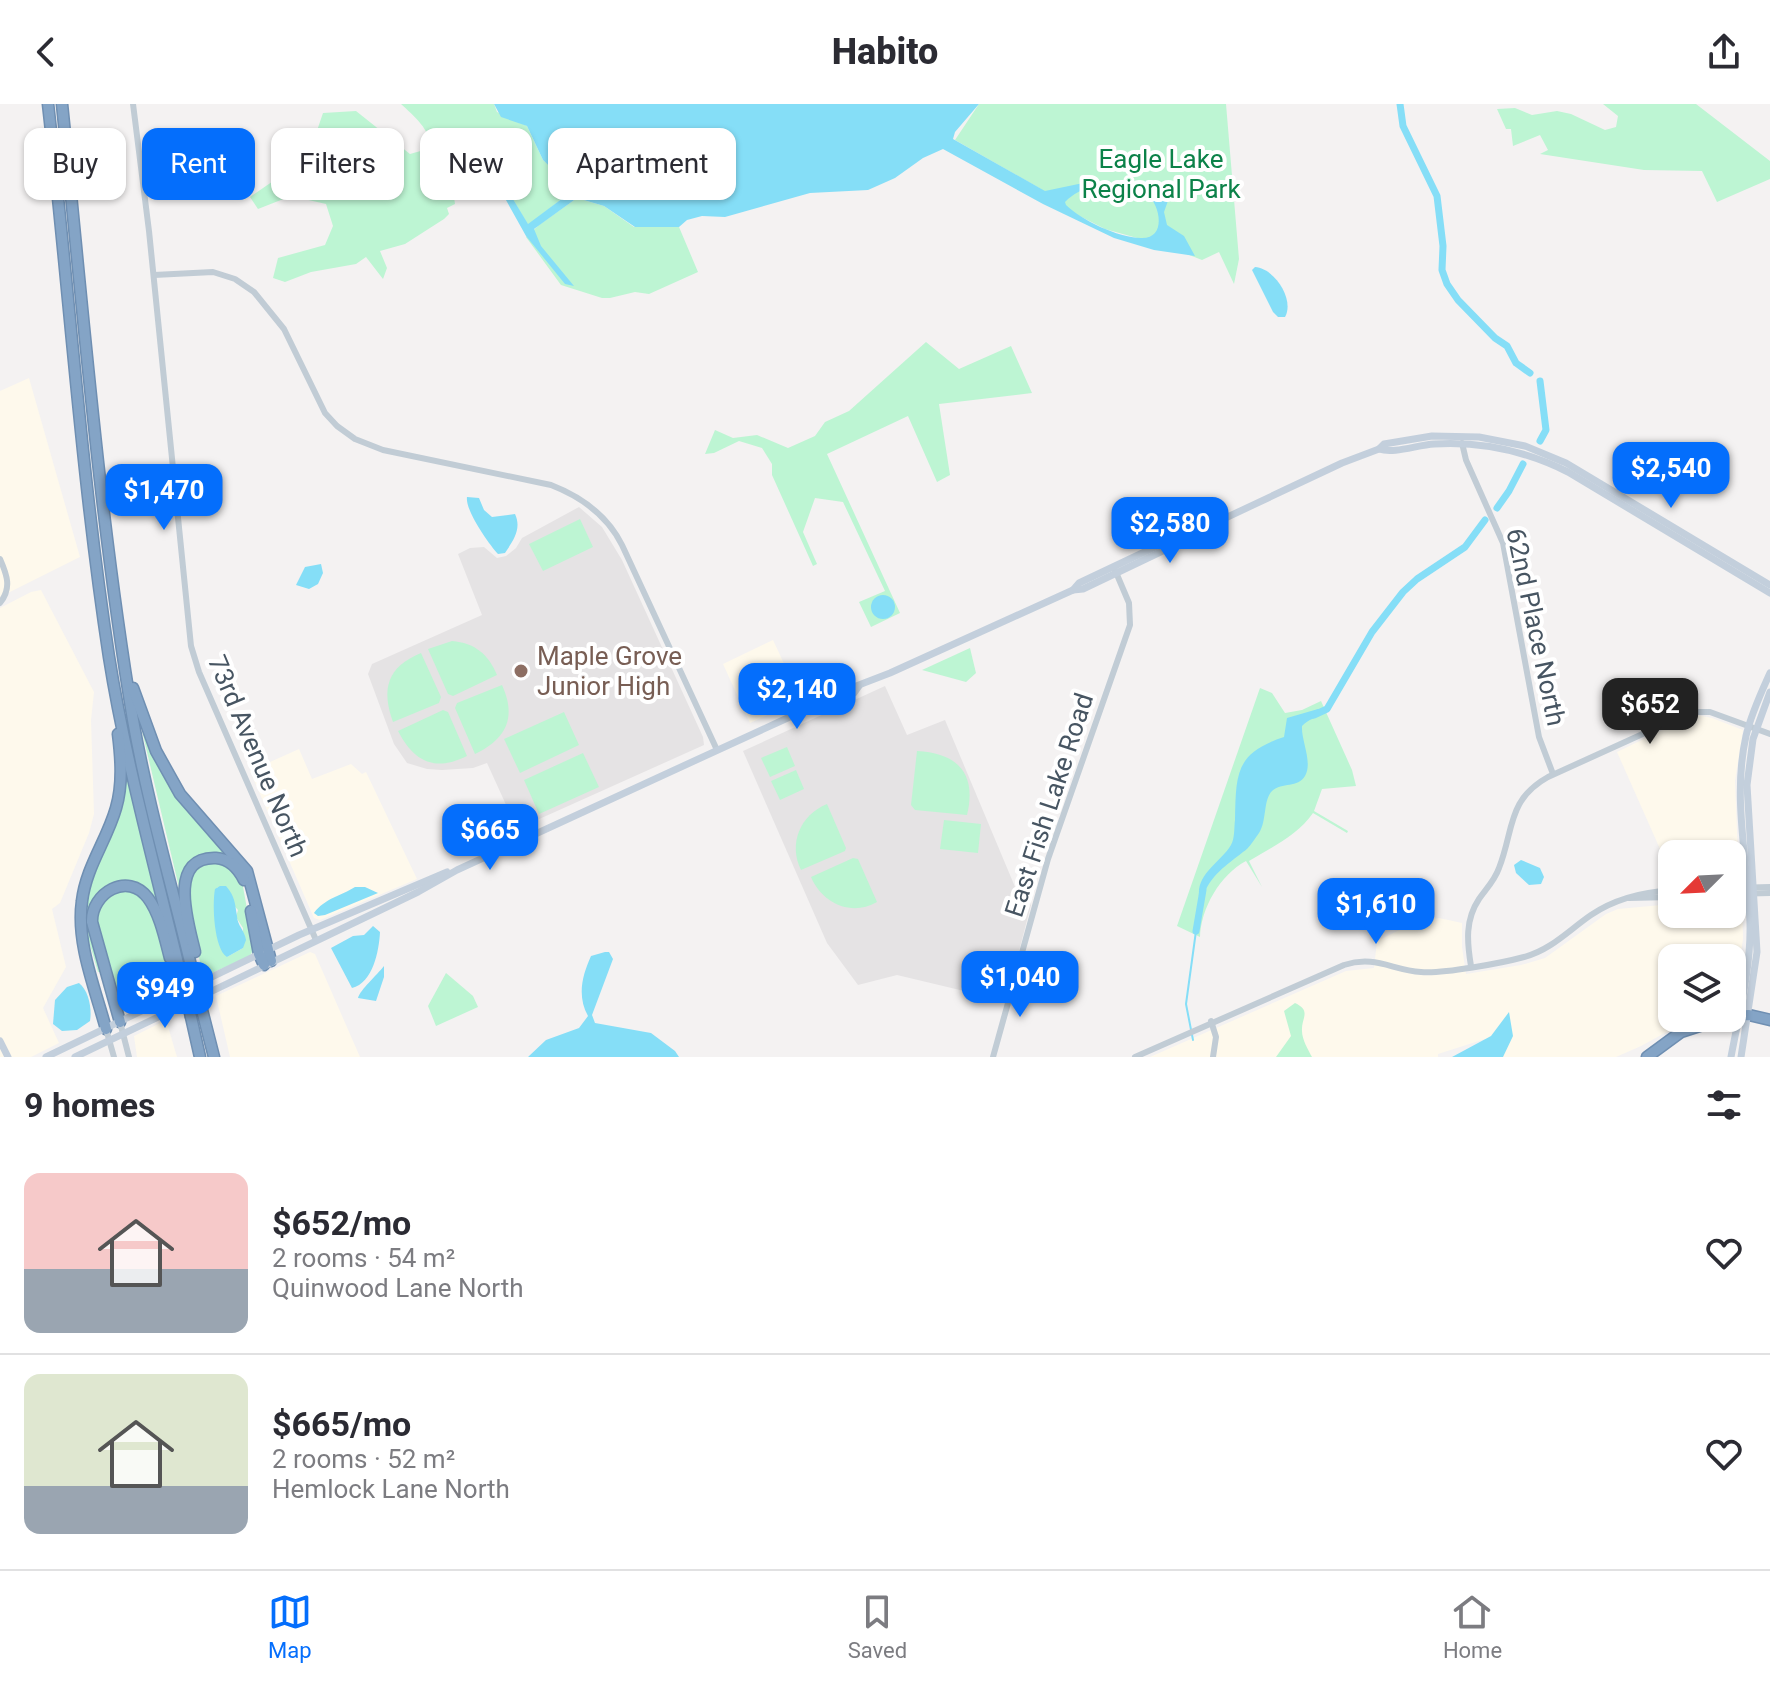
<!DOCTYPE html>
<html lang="en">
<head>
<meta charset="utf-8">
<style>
  body { margin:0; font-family:Roboto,sans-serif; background:#f7f7f7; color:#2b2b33; height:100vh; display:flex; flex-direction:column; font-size:30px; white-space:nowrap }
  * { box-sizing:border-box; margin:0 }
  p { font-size:26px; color:#7c7c81 }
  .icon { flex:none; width:44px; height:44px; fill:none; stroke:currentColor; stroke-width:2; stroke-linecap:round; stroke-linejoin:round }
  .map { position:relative; height:953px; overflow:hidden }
  .sheet { display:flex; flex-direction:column; background:#fff; flex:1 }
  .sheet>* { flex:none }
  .guide { position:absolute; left:24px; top:24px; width:800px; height:72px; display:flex; gap:16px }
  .needle { width:52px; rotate:246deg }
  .fabs { position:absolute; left:1658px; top:736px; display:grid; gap:16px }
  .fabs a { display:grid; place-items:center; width:88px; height:88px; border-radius:16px; background:#fff; box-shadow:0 2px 6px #0004; font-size:40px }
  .price { position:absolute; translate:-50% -68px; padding:0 18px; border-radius:16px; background:#046efc; color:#fff; font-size:26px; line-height:52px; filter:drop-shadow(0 2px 4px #0008) }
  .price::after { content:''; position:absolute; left:50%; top:48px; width:24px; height:18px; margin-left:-12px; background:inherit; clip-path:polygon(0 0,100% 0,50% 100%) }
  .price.selected { background:#222; color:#fff }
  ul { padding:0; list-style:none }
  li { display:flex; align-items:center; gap:24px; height:200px; padding:0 24px }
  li+li { border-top:2px solid #e1e1e2 }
  li span { display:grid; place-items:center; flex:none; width:224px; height:160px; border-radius:16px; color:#555 }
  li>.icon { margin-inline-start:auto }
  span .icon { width:96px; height:96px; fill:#fffc; stroke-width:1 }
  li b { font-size:34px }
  h2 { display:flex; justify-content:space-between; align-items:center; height:96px; padding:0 24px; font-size:34px }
  .chip { padding:0 28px; border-radius:16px; background:#fff; box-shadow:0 2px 6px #0004; font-size:28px; line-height:72px }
  .chip.selected { background:#046efc; color:#fff }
  header { display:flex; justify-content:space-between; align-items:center; height:104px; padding:0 24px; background:#fff; font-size:36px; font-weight:800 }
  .tabs { display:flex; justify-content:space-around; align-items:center; height:112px; border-top:2px solid #e1e1e2; background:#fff; font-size:22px; color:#7c7c81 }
  .tabs a { display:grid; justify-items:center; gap:4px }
  .tabs .selected { color:#046efc }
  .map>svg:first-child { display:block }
  .commercial { fill:#fef9ec }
  .education { fill:#e5e3e4 }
  .green { fill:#bdf5d3; fill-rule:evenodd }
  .water { fill:#85def7; fill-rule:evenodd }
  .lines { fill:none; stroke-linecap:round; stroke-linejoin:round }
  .stream { stroke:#85def7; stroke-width:2 }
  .river { stroke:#85def7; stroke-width:7 }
  .motorway-casing { stroke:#6f8fb2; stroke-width:13 }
  .tertiary { stroke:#c1ccd5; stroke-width:6 }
  .secondary { stroke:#c3cfdc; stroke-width:7 }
  .motorway { stroke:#84a4c6; stroke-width:10 }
  .motorway-bridge-casing { stroke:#6f8fb2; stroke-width:13; stroke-linecap:butt }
  .motorway-bridge { stroke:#84a4c6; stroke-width:10 }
  .education-dot { fill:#8d6e63; stroke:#fff; stroke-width:3 }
  .labels { text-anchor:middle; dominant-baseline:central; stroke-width:8; stroke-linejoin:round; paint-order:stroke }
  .park-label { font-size:26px; fill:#0c8249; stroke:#fff }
  .street-label { font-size:26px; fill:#475562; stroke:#fff }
  .education-label { font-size:26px; fill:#785e54; stroke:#fff; text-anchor:start }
</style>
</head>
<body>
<header><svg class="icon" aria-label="back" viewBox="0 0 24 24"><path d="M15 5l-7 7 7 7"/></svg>Habito<svg class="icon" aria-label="share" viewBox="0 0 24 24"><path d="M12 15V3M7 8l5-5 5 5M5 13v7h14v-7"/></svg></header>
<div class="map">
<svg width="1770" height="953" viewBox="0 0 1770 953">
  <rect width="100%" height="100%" fill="#f4f2f2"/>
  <g class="commercial">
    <path d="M29,274L80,453L0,493V287Z"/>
    <path d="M41,486L94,588L91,616L94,710L89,729L60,799L52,805L66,863L43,904L59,939L31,953H0V504L31,488Z"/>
    <path d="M773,536L801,596L750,619L723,560Z"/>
    <path d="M1697,611L1712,614L1743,626L1735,677L1739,778H1732V750H1672V772L1617,648L1685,615Z"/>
    <path d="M299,645L312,675L351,660L362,670L366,668L417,775L320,816L314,814L250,667Z"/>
    <path d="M1742,796L1743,835L1734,894L1732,896V854H1672V914H1699L1683,919L1641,942L1616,953H1502L1485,935L1438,950V953H1150L1346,867L1374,864L1377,837L1418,817L1439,814L1462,819V843L1466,870L1521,861L1545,854L1606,810L1618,805L1672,800V810H1732V797Z"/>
    <path d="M310,848L315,850L360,953H230L216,892Z"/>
    <path d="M166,916L177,953H137L134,932Z"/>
  </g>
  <g class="education">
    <path d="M579,403L602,423L622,456L703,633L704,641L517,725L487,659L473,664L442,666L427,665L407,659L394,640L368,570L372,560L482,511L458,450L470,444L484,443L497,454L506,452L516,444L522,434Z"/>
    <path d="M885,582L907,631L945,616L1018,790L1031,801L1006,897L897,871L858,881L827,839L743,647Z"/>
  </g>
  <g class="green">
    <path d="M401,0H494L497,8L527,22L543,56L564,74L571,84L567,91L528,121L498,70L492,73L487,70L467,78L458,68L451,71L455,100L447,104L449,110L444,115L405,140L380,147L387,164L383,175L366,153L356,160L311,168L285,178L273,174L278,154L325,141L333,122L326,100L291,92L258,105L250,93L308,53L323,9L356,7L410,50L431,44C430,25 414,12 401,0Z"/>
    <path d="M979,0H1226L1239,155L1234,180L1219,148L1202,156L1169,143L1105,125L1058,101L1041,85L955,36Z"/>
    <path d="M1603,0H1696L1770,57V75L1717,98L1702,67L1644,66L1540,50L1548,46L1540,31L1513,42L1511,25H1506L1497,5L1515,4L1532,11L1557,7L1571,10L1605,26L1616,23L1618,12Z"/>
    <path d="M577,94L604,102L634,123H679L698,168L649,190L635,188L610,194H602L561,181L526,133L539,121Z"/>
    <path d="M926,238L959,265L1011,242L1032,289L939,300L950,371L937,378L908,312L827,350L900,509L871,523L859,498L885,487L843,398L815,394L803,428L817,460L813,462L772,371V360L762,344L739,337L714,349L705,350L715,326L733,334L757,331L788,344L815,332L825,318L849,307Z"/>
    <path d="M580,415L593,443L543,467L529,440Z"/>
    <path d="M452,537C475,539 488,550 497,571L453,592L448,590L428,545Z"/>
    <path d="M970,544L976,569L966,578L922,566Z"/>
    <path d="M421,549L441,593L439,599L393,618C381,585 387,563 421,549Z"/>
    <path d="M502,581C517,614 506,635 475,650L455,604L457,599Z"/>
    <path d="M1260,584L1272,589L1285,609L1302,606L1321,597L1352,666L1356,682L1322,685L1314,707L1348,727L1347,729L1313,709C1298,731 1272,743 1249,757L1262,783L1246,757C1220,771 1201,804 1200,833L1177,822Z"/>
    <path d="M443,606L448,608L467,652C435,668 414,658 398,627Z"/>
    <path d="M564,608L579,641L520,669L504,635Z"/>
    <path d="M142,627L151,645L234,754L198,756L181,792Z"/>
    <path d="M121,643L159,803H156L122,780L91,804L102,868H98L85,824L87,786L111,725Z"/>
    <path d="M787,643L795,662L770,673L761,654Z"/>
    <path d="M917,647C958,649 977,670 967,711L915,706L911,701Z"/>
    <path d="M583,649L599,683L539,710L524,676Z"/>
    <path d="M796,666L804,685L780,696L771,677Z"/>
    <path d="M827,700L846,744L845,747L801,766C788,740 800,711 827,700Z"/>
    <path d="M944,716L981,720L978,749L940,745Z"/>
    <path d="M853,754L858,755L877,798C851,813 822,799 811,773Z"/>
    <path d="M206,758L226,759L242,777L254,844L250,852L203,873L186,789L193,767ZM217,783L238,806L236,813L243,824V844L227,853Z"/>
    <path d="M133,786C160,807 168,852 176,885L125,906L121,904L95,820L97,804L113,787Z"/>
    <path d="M446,869L473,892L478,903L436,922L428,902Z"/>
    <path d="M1295,899C1312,907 1301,914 1302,927C1302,935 1308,946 1312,953H1276L1291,932L1284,907Z"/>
  </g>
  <g class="water">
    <path d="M494,0H979L955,28L953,35L1045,87L1088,78L1131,80L1151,76L1167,83L1169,94L1164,108L1167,121L1184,132L1195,152L1154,146L1114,134L1043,100L943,45L923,54L895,74L868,86L810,89L725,113L702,112L687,116L679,123H635L604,102L577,94L534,125L541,142L574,182L565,180L526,132L492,71L498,70L528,120L567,91L570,82L543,56L527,22L501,13ZM1094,83L1148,91C1161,103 1166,135 1141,134C1117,133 1083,117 1066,101L1065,98C1073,90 1083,84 1094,83Z"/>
    <path d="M1255,163C1274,164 1295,195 1285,213H1278L1273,208L1252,166Z"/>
    <path d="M467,393L479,394L484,406L492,413L515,410C522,425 513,437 505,449L498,450C488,439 465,406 467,393Z"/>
    <path d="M321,460L323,469L318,480L309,485L296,481L305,463Z"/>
    <circle cx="883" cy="503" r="12"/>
    <path d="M1318,605L1322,608C1318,614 1308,615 1302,622C1301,637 1313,658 1305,672C1298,684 1282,678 1272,687C1263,696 1267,717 1259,729C1255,734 1249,745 1243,748C1227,761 1210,771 1203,793L1199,792C1197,769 1220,759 1231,741C1235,734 1234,723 1235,716C1236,670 1235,649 1284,633L1287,614Z"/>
    <path d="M1521,756L1540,764L1544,773L1541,780L1529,781L1516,769L1514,761Z"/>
    <path d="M220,782H226C235,792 235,800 237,812C237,821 245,827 246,836L243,844L227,853C214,845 212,800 215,785Z"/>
    <path d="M355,783H365L378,789L325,811L318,812L314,809C325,794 341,792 355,783Z"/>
    <path d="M373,822L380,828C379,847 373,879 352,884L331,844L353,832L364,831Z"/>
    <path d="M605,848H609L613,855L592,911L595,919L651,929L675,947L679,953H528L546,936L579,924L588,912C577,892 582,872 591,852Z"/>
    <path d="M384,862V873L376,897L358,894C360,886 377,871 384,862Z"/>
    <path d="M79,879C89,887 92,905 90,917L77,926L62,927L53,920L55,896L67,883Z"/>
    <path d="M1509,908L1513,932L1503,953H1452L1491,932Z"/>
  </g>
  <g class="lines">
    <path class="stream" d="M1193,936L1186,900L1196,827"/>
    <g class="river">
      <path d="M1400,0L1403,22L1437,92L1443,142L1442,166L1447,180L1458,196L1495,234L1507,242L1516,259L1530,269"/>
      <path d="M1540,277L1546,326L1540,337"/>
      <path d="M1497,404L1509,387L1523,360"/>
      <path d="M1314,611L1327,605L1372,528L1403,488L1417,475L1465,443L1485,416"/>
      <path d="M1196,827L1203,786"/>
    </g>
    <defs>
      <g id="motorway">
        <path d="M48,0C69,184 81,370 109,553C126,660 156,766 181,872"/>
        <path d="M62,0C83,205 99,412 133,616C148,701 173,786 193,870"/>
        <path d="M133,584L156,647L180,690L247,767L271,857"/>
        <path d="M251,807L259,850L264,861"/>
        <path d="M195,848C189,822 166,752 216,754C230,755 238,764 244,776"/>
        <path d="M202,906L214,953"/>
        <path d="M1732,912L1749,911L1770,916"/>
        <path d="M191,913L200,953"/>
        <path d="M120,918L92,818C91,789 128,767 148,794C160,810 165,835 170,854"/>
        <path d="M106,925C95,884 76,839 82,797C86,763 107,736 116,704C123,680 121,654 118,630"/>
        <path d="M1647,953L1681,928L1724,914"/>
      </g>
    </defs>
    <use href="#motorway" class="motorway-casing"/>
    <g class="tertiary">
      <path d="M133,0L149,127L191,542L199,568L316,836"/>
      <path d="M154,171L213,168L235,175L254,188L284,225L325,309L337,322L355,335L383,346L551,381C582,393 607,411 622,441L717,646"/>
      <path d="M1462,339L1466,356L1503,439L1539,633L1553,670"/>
      <path d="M0,455C7,471 12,484 0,499"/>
      <path d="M1732,784L1770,783"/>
      <path d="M1732,790L1770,789"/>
      <path d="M1629,794L1672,793"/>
      <path d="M1471,862C1467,838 1465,816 1479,795C1486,785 1495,776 1499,764C1514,726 1507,696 1548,673L1691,608H1710L1770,630"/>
      <path d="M1211,917L1216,933L1213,953"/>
      <path d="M120,918L129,953"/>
      <path d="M106,925L114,953"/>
      <path d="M993,953L1048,755L1130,521L1129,499L1115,466"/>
      <path d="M1135,953L1344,861C1375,851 1392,866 1421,868C1443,870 1502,859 1524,853C1551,846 1569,826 1591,811C1616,794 1643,788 1672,786"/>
    </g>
    <g class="secondary">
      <path d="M1379,345C1394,350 1417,341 1434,340C1481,337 1526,347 1568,368L1770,489"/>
      <path d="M1073,486L1079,479L1193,425L1200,426"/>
      <path d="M809,604L815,606L854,589L859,582"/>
      <path d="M0,937L8,953"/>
      <path d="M46,953L299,831L447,768"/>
      <path d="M75,953L418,788L457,766L781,617L809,604L812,599L890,569L1073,486L1083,485L1196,431L1200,426L1342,359L1379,345L1384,340L1432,332L1479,333L1525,342L1566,359L1770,481"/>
      <path d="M1731,953C1739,910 1751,865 1750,820C1748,757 1732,694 1746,632C1751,610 1761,589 1770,569"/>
      <path d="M1741,953L1757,848L1747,681L1753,635L1770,588"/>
    </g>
    <use href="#motorway" class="motorway"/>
    <defs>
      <g id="motorway-bridge">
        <path d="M193,870L202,906"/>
        <path d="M181,872L191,913"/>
      </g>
    </defs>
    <use href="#motorway-bridge" class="motorway-bridge-casing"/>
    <use href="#motorway-bridge" class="motorway-bridge"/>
  </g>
  <circle class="education-dot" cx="521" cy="567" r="8"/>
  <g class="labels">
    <g class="park-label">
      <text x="1161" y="55">Eagle Lake<tspan x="1161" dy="30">Regional Park</tspan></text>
    </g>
    <g class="street-label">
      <text transform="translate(1536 523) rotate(78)">62nd Place North</text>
      <text transform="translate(258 652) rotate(67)">73rd Avenue North</text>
      <text transform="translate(1049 701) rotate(-72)">East Fish Lake Road</text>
    </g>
    <g class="education-label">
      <text x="537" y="552">Maple Grove<tspan x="537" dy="30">Junior High</tspan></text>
    </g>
  </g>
</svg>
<div class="fabs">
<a><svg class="needle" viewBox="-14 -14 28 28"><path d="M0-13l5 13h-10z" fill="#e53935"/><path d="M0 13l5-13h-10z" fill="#7c7c81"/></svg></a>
<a><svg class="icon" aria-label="layers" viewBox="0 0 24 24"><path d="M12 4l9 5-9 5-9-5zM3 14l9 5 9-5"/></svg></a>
</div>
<b class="price" style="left:1671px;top:406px">$2,540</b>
<b class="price" style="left:164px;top:428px">$1,470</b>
<b class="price" style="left:1170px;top:461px">$2,580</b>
<b class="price" style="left:797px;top:627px">$2,140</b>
<b class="price selected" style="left:1650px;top:642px">$652</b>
<b class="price" style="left:490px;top:768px">$665</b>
<b class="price" style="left:1376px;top:842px">$1,610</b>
<b class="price" style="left:1020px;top:915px">$1,040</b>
<b class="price" style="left:165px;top:926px">$949</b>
<div class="guide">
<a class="chip">Buy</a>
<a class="chip selected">Rent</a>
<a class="chip">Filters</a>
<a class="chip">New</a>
<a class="chip">Apartment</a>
</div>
</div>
<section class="sheet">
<h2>9 homes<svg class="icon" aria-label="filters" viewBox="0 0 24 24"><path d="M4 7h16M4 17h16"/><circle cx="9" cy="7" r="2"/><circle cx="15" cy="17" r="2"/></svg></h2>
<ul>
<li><span style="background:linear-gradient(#f6c9c9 60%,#9aa5b1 0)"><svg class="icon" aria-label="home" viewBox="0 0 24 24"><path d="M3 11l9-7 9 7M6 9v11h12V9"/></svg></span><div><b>$652/mo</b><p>2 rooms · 54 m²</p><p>Quinwood Lane North</p></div><svg class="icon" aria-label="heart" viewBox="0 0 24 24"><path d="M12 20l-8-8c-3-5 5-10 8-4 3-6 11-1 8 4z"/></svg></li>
<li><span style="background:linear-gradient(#dfe7d0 70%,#9aa5b1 0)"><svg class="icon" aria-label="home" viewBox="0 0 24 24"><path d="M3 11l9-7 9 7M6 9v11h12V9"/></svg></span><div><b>$665/mo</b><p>2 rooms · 52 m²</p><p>Hemlock Lane North</p></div><svg class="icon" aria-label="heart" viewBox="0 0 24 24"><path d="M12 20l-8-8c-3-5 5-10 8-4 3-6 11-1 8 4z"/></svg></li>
</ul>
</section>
<nav class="tabs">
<a class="selected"><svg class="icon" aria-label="map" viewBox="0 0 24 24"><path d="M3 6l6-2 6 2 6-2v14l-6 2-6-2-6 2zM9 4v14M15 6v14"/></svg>Map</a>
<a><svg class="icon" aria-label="saved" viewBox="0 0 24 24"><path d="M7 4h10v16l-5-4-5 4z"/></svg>Saved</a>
<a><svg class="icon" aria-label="home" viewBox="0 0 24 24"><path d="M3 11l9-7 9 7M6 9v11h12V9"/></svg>Home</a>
</nav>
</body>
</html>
